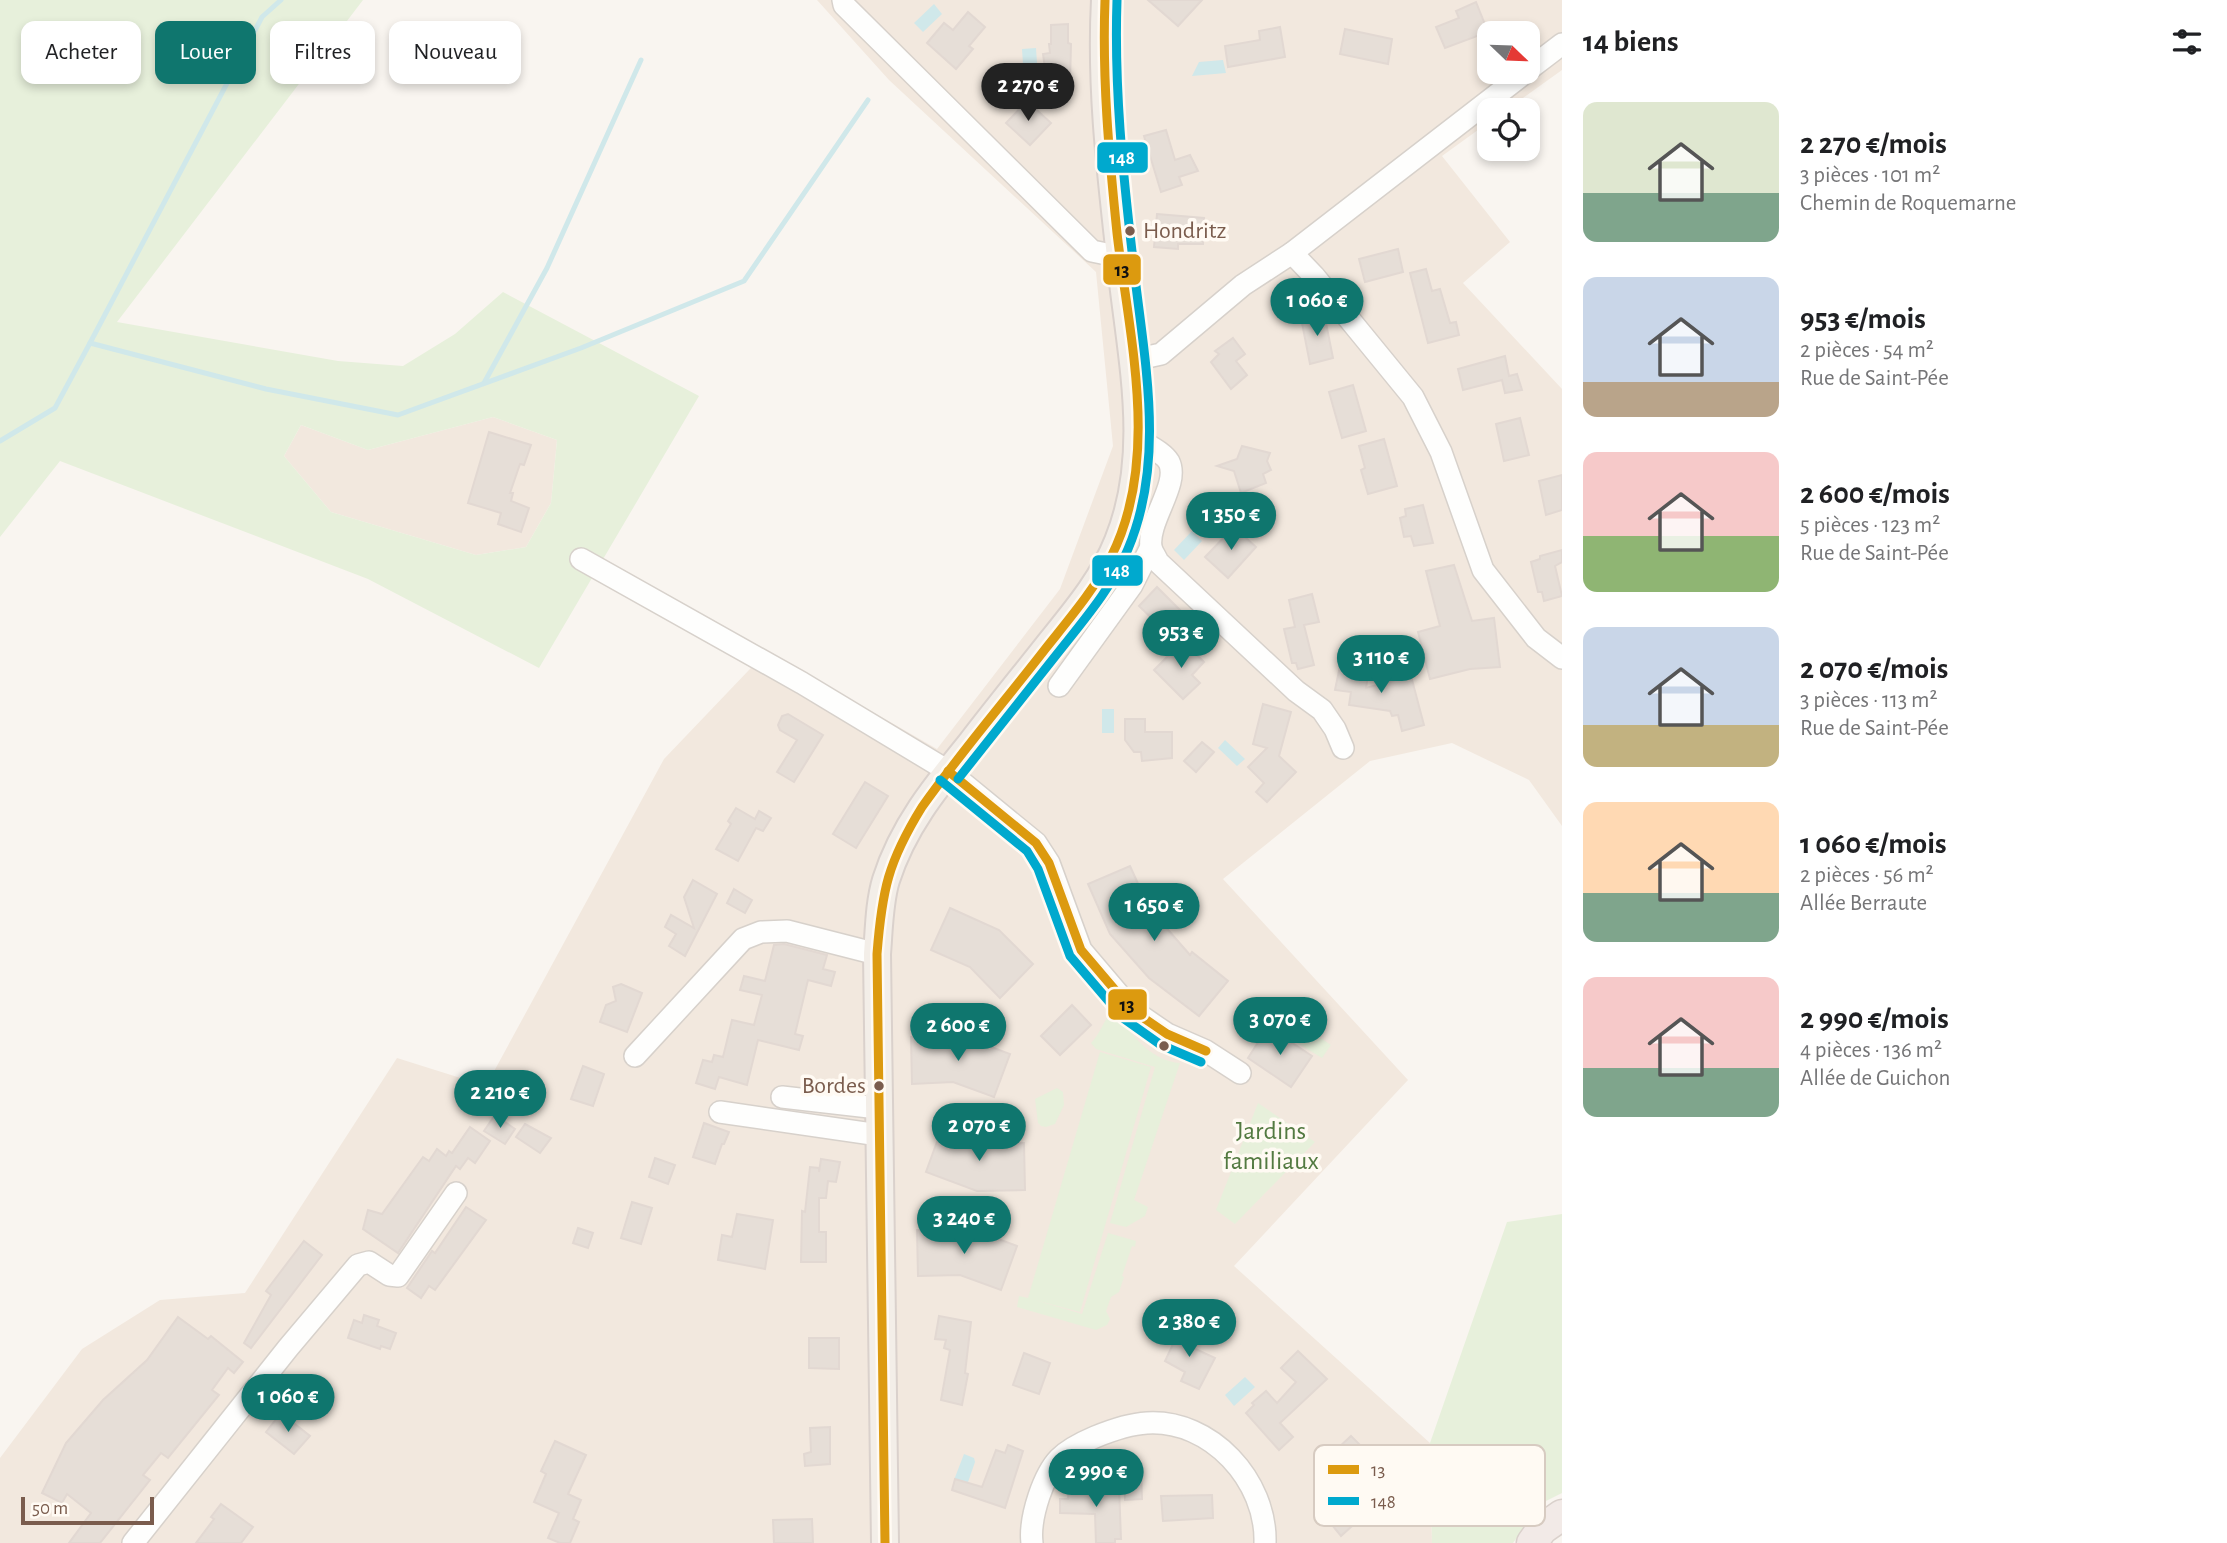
<!DOCTYPE html>
<html lang="fr">
<head>
<meta charset="utf-8">
<style>
  body { margin:0; font-family:"Alegreya Sans",sans-serif; background:#f6f6f6; color:#202124; height:100vh; display:flex; flex-direction:column; font-size:26px; white-space:nowrap }
  * { box-sizing:border-box; margin:0 }
  p { font-size:23px; color:#757577 }
  .icon { flex:none; width:38px; height:38px; fill:none; stroke:currentColor; stroke-width:2; stroke-linecap:round; stroke-linejoin:round }
  .map { position:relative; flex:1; overflow:hidden }
  .side { display:flex; flex-direction:column; background:#fff; width:665px }
  .side>* { flex:none }
  .banner { position:absolute; left:21px; top:21px; width:665px; height:63px; display:flex; gap:14px }
  .needle { width:46px; rotate:113deg }
  .controls { position:absolute; left:1477px; top:21px; display:grid; gap:14px }
  .controls a { display:grid; place-items:center; width:63px; height:63px; border-radius:14px; background:#fff; box-shadow:0 4px 10px #0003; font-size:35px }
  .scale { position:absolute; left:21px; bottom:18px; width:133px; box-sizing:border-box; padding-left:7px; border:4px solid #7a5c4d; border-top:0; font-size:19px; line-height:24px; white-space:nowrap; color:#7a5c4d; -webkit-text-stroke:5px #fffaf3; paint-order:stroke }
  .price { position:absolute; translate:-50% -60px; padding:0 16px; border-radius:24px; background:#0f766e; color:#fff; font-size:23px; line-height:46px; filter:drop-shadow(0 2px 4px #0008) }
  .price::after { content:''; position:absolute; left:50%; top:42px; width:21px; height:16px; margin-left:-10px; background:inherit; clip-path:polygon(0 0,100% 0,50% 100%) }
  .price.current { background:#222; color:#fff }
  ul { padding:0; list-style:none }
  li { display:flex; align-items:center; gap:21px; height:175px; padding:0 21px }
  li span { display:grid; place-items:center; flex:none; width:196px; height:140px; border-radius:14px; color:#555 }
  li>.icon { margin-inline-start:auto }
  span .icon { width:84px; height:84px; fill:#fffc; stroke-width:1 }
  li b { font-size:30px }
  h2 { display:flex; justify-content:space-between; align-items:center; height:84px; padding:0 21px; font-size:30px }
  .chip { padding:0 24px; border-radius:14px; background:#fff; box-shadow:0 4px 10px #0003; font-size:24px; line-height:63px }
  .chip.current { background:#0f766e; color:#fff }
  main { display:flex; flex:1; min-height:0 }
  .map>svg:first-child { display:block }
  .residential { fill:#f2e8de; fill-rule:evenodd }
  .green { fill:#e7f0db; fill-rule:evenodd }
  .water { fill:#d0e8ea }
  .lines { fill:none; stroke-linecap:round; stroke-linejoin:round }
  .stream { stroke:#d0e8ea; stroke-width:5 }
  .building { fill:#e6ded7; stroke:#e2d8d2; stroke-width:2 }
  .minor-casing { stroke:#d7d1cb; stroke-width:24 }
  .major-casing { stroke:#dad1cc; stroke-width:30 }
  .highway-casing { stroke:#dad1cc; stroke-width:33 }
  .minor { stroke:#fefefd; stroke-width:21 }
  .major { stroke:#f3eee8; stroke-width:26 }
  .highway { stroke:#f2eae7; stroke-width:30 }
  .bus-1-casing { stroke:#fffaf3; stroke-width:14 }
  .bus-2-casing { stroke:#fffaf3; stroke-width:14 }
  .bus-1 { stroke:#dc9a0f; stroke-width:9 }
  .bus-2 { stroke:#00a9ce; stroke-width:9 }
  .bus-dot { fill:#7a5c4d; stroke:#fffaf3; stroke-width:2.5 }
  .labels { text-anchor:middle; dominant-baseline:central; stroke-width:7; stroke-linejoin:round; paint-order:stroke }
  .bus-label { font-size:24px; fill:#7a5c4d; stroke:#fffaf3; text-anchor:start }
  .park-label { font-size:26px; fill:#537a41; stroke:#fffaf3 }
  .key { fill:#fffaf3; stroke:#d7cbc1; stroke-width:2 }
  .key-label { font-size:19px; fill:#7a5c4d }
  .line-badge { stroke:#fffaf3; stroke-width:2.5 }
  .badge-label { font-size:19px; text-anchor:middle; font-weight:bold; fill:#fff }
  .pale-badge-label { font-size:19px; text-anchor:middle; font-weight:bold; fill:#111 }
</style>
</head>
<body>
<main>
<div class="map">
<svg width="1562" height="1543" viewBox="0 0 1562 1543">
  <rect width="100%" height="100%" fill="#f9f5f0"/>
  <g class="residential">
    <path d="M817,0H1562V70L1506,110H1489V122L1442,156L1510,242L1463,283L1562,389V826L1529,780L1452,743L1370,761L1223,879L1408,1080L1234,1266L1430,1443L1432,1543H0V1458L82,1349L160,1300L245,1293L397,1058L486,1086L664,759L767,651L937,749L1060,589L1113,446L1096,272L889,80ZM1489,33H1528V72H1489Z"/>
    <path d="M493,417L557,440L551,503L526,547L476,555L331,512L284,456L301,425L368,450Z"/>
  </g>
  <g class="green">
    <path d="M0,0H363L117,322L338,361L403,366L455,334L503,292L699,396L539,668L368,579L60,461L0,537ZM493,417L557,440L551,503L526,547L476,555L331,512L284,456L301,425L368,450Z"/>
    <path d="M1114,1010C1129,1032 1150,1061 1180,1063L1134,1200L1148,1207L1145,1216L1126,1227L1110,1223L1155,1067L1096,1049L1091,1043C1101,1033 1103,1020 1114,1010Z"/>
    <path d="M1301,1025L1331,1045L1322,1058L1291,1039Z"/>
    <path d="M1100,1052L1151,1067L1080,1312L1035,1300L1082,1314L1108,1233L1136,1241L1135,1247L1132,1246L1122,1276L1124,1277L1119,1292L1111,1297L1106,1311L1110,1319L1107,1325L1096,1330L1017,1307L1019,1296L1028,1298Z"/>
    <path d="M1057,1088L1063,1092L1064,1105L1055,1124L1046,1127L1041,1126L1038,1123L1035,1099Z"/>
    <path d="M1258,1103L1315,1142L1235,1224L1216,1210Z"/>
    <path d="M1562,1214V1493L1542,1503L1513,1543H1432L1430,1443L1507,1222Z"/>
  </g>
  <g class="water">
    <path d="M934,4L942,14L923,32L914,23Z"/>
    <path d="M1036,48L1037,63L1023,64L1022,49Z"/>
    <path d="M1223,60L1226,73L1192,76L1199,62Z"/>
    <path d="M1192,531L1202,541L1184,560L1174,550Z"/>
    <rect x="1102" y="709" width="12" height="24"/>
    <path d="M1225,740L1245,759L1237,766L1218,748Z"/>
    <path d="M1192,1305L1211,1315L1213,1318L1209,1325C1202,1326 1188,1319 1184,1313L1185,1309Z"/>
    <path d="M1245,1377L1255,1387L1234,1406L1225,1395Z"/>
    <path d="M964,1454L974,1458L975,1462L967,1485L954,1480Z"/>
  </g>
  <g class="lines">
    <g class="stream">
      <path d="M90,343L262,17L281,0"/>
      <path d="M484,383L547,268L641,60"/>
      <path d="M0,441L55,408L90,343L266,389L398,415L581,348L744,281L868,100"/>
    </g>
  </g>
  <g class="building">
    <path d="M1148,0H1202L1178,26Z"/>
    <path d="M1476,2L1488,32L1445,48L1436,27L1459,18L1456,11Z"/>
    <path d="M968,12L985,27L969,46L973,49L956,69L927,43L944,23L953,30Z"/>
    <path d="M1068,24V43L1071,44L1070,83L1043,85L1046,82L1022,83L1024,70L1045,68L1043,54L1050,53L1049,44H1051V25Z"/>
    <path d="M1280,27L1285,57L1228,67L1225,46L1260,40L1259,31Z"/>
    <path d="M1345,29L1392,39L1388,64L1340,54Z"/>
    <path d="M1027,101L1051,123L1030,145L1006,123Z"/>
    <path d="M1166,130L1175,160L1190,155L1198,171L1179,177L1182,185L1161,192L1144,136Z"/>
    <path d="M1157,214L1204,218L1203,244H1178V249L1154,247Z"/>
    <path d="M1398,249L1403,272L1365,282L1359,259Z"/>
    <path d="M1426,269L1432,291L1440,289L1450,323L1456,322L1459,335L1428,343L1410,273Z"/>
    <path d="M1324,313L1333,358L1310,364L1301,318Z"/>
    <path d="M1233,338L1245,354L1236,361L1247,375L1231,389L1211,362L1219,354L1215,351Z"/>
    <path d="M1505,356L1509,376L1517,374L1522,390L1505,393L1502,380L1463,390L1458,369Z"/>
    <path d="M1353,385L1366,431L1342,438L1329,392Z"/>
    <path d="M1520,418L1529,455L1504,461L1496,424Z"/>
    <path d="M489,432L531,445L524,465L520,464L510,493H513L511,501L529,508L521,532L498,524L501,513L468,503Z"/>
    <path d="M1384,439L1397,486L1368,494L1361,470L1365,468L1359,446Z"/>
    <path d="M1242,446L1270,453L1267,461L1271,470L1263,474L1266,483L1241,493L1234,471L1217,466L1237,459Z"/>
    <path d="M1562,475V510L1546,515L1539,481Z"/>
    <path d="M1423,505L1433,543L1414,546L1411,536L1404,537L1400,518L1406,516L1405,509Z"/>
    <path d="M1234,527L1256,547L1228,578L1205,557Z"/>
    <path d="M1562,550V562L1555,566L1562,596L1544,601L1542,592H1538L1531,562L1540,559V556Z"/>
    <path d="M1454,565L1472,621L1494,618L1500,667L1470,669L1430,679L1418,632L1440,626L1426,571Z"/>
    <path d="M1157,587L1182,612L1164,630L1139,606Z"/>
    <path d="M1312,594L1319,622L1304,625L1314,665L1298,669L1296,663H1292L1284,629L1295,627L1289,600Z"/>
    <path d="M1183,641L1204,662L1192,675L1200,683L1183,699L1154,670Z"/>
    <path d="M1341,661L1361,664L1359,673L1368,675L1366,688L1411,676L1424,725L1402,731L1398,715L1392,716L1390,711L1349,705L1351,692L1335,690Z"/>
    <path d="M1263,704L1291,712L1279,756L1296,772L1267,802L1256,792L1264,783L1248,767L1267,748L1253,744Z"/>
    <path d="M788,714L823,735L794,782L777,772L797,740L780,730L778,725L782,716Z"/>
    <path d="M1125,719H1145V732H1172V758L1142,761L1141,752H1134L1125,740Z"/>
    <path d="M1202,742L1214,752L1196,772L1184,761Z"/>
    <path d="M865,782L888,796L856,848L833,834Z"/>
    <path d="M736,808L755,819L759,811L771,818L763,831L756,828L738,861L716,849L731,824L728,821Z"/>
    <path d="M1130,866L1149,908L1190,955L1192,952L1228,981L1199,1016L1149,978L1110,934L1088,884Z"/>
    <path d="M693,880L717,894L685,956L669,946L676,934L665,927L671,915L694,928L684,897Z"/>
    <path d="M734,889L752,900L745,913L727,903Z"/>
    <path d="M950,908L999,930L1033,964L1000,998L970,967L931,950Z"/>
    <path d="M784,944L827,955L823,969L835,972L831,986L808,980L795,1034L803,1036L799,1050L758,1040L747,1085L719,1077L715,1089L696,1083L703,1060L712,1062L714,1055L723,1057L732,1020L754,1025L762,995L740,990L744,976L765,981L774,945Z"/>
    <path d="M621,984L642,993L627,1032L600,1022L606,1005L616,1001L613,987Z"/>
    <path d="M1072,1005L1091,1025L1060,1055L1041,1036Z"/>
    <path d="M1268,1027L1312,1056L1291,1087L1248,1058Z"/>
    <path d="M911,1037H965L1010,1054L994,1097L953,1082L912,1084Z"/>
    <path d="M583,1066L604,1074L593,1106L571,1099Z"/>
    <path d="M495,1115L515,1129L505,1144L484,1131Z"/>
    <path d="M704,1123L729,1132L724,1144H722L715,1164L693,1157Z"/>
    <path d="M525,1124L551,1138L540,1153L516,1137Z"/>
    <path d="M470,1127L490,1141L475,1163L468,1158L460,1169L456,1166L398,1253L363,1229L368,1210L382,1214L423,1157L429,1161L437,1149L446,1156L449,1151L452,1153Z"/>
    <path d="M942,1128L981,1144L1024,1143L1025,1190L977,1191L926,1172Z"/>
    <path d="M655,1158L675,1165L668,1184L649,1177Z"/>
    <path d="M821,1159L840,1162L836,1182L828,1181L826,1198H819V1232H826V1262H801L802,1211L805,1212L810,1167L819,1168V1172Z"/>
    <path d="M632,1202L652,1208L641,1244L621,1238Z"/>
    <path d="M466,1207L486,1220L435,1290L429,1286L421,1298L407,1288L432,1251L435,1253Z"/>
    <path d="M737,1214L773,1220L765,1269L718,1260L722,1235L732,1237Z"/>
    <path d="M578,1228L593,1233L588,1248L573,1243Z"/>
    <path d="M971,1229L1017,1246L1001,1290L960,1275L918,1276L917,1230Z"/>
    <path d="M304,1241L322,1255L251,1348L244,1343L271,1295L266,1291Z"/>
    <path d="M364,1315L379,1320L377,1326L396,1333L390,1349L381,1346L380,1349L348,1338L354,1320L362,1323Z"/>
    <path d="M939,1316L971,1322L965,1373L968,1374L962,1405L941,1400L950,1350L944,1348L946,1340L935,1339Z"/>
    <path d="M178,1317L208,1339L211,1336L243,1362L234,1373L228,1368L212,1390L219,1395L168,1458L161,1453L143,1475L150,1480L100,1543H69L91,1513L67,1494L62,1503L42,1493L66,1443L103,1400L147,1360Z"/>
    <path d="M1181,1327L1197,1334L1191,1347L1215,1358L1199,1389L1181,1381L1185,1372L1165,1361Z"/>
    <path d="M809,1338H839V1369L809,1368Z"/>
    <path d="M1298,1351L1327,1379L1280,1423L1293,1437L1279,1450L1246,1413L1254,1405L1252,1403L1266,1391L1277,1403L1296,1382L1281,1368Z"/>
    <path d="M1024,1353L1050,1363L1039,1394L1013,1385Z"/>
    <path d="M281,1413L310,1436L294,1454L266,1432Z"/>
    <path d="M830,1427V1464L805,1466L804,1454L811,1452L810,1428Z"/>
    <path d="M1351,1436L1362,1447L1347,1461L1336,1450Z"/>
    <path d="M555,1441L586,1455L568,1494L581,1500L573,1519L579,1522L570,1543H560L548,1538L559,1513L534,1502L546,1474L541,1471Z"/>
    <path d="M1008,1445L1023,1451L1005,1508L952,1490L955,1479L982,1487L996,1450L1005,1453Z"/>
    <path d="M1124,1468H1141L1142,1499L1125,1500Z"/>
    <path d="M1069,1483L1087,1484V1488L1119,1487L1121,1539H1115V1543H1096L1095,1514L1060,1513V1499H1068Z"/>
    <path d="M1344,1486L1357,1501L1353,1505L1362,1517L1341,1536L1319,1509Z"/>
    <path d="M1212,1495L1213,1518L1163,1521L1161,1496Z"/>
    <path d="M221,1504L253,1527L241,1543H196L214,1519L211,1517Z"/>
    <path d="M812,1519L813,1543H774L773,1520Z"/>
  </g>
  <g class="lines">
    <defs>
      <g id="minor">
        <path d="M843,0L844,5L1092,251L1121,257"/>
        <path d="M1528,70L1562,44"/>
        <path d="M1292,253L1526,72"/>
        <path d="M1134,360L1161,354L1243,285L1292,253L1314,276L1413,397L1441,452L1483,570L1536,638L1562,658"/>
        <path d="M1138,439C1147,445 1163,452 1169,462C1180,484 1147,521 1151,547C1152,552 1156,557 1158,562L1296,691L1322,710L1335,729L1343,748"/>
        <path d="M581,559L802,683L948,771L1036,843L1049,863L1081,950L1132,1010L1167,1034L1206,1051L1240,1073"/>
        <path d="M1059,686L1132,585L1151,547"/>
        <path d="M635,1056L743,939L761,932L787,931L877,954"/>
        <path d="M782,1097L878,1108"/>
        <path d="M720,1112L879,1135"/>
        <path d="M133,1543L288,1348L358,1265L369,1262L389,1275L398,1276L456,1193"/>
        <path d="M1032,1543C1030,1527 1034,1511 1039,1496C1051,1461 1062,1451 1095,1437C1112,1430 1129,1424 1147,1423C1211,1419 1267,1481 1265,1543"/>
      </g>
      <path id="major" d="M885,1543L877,954C879,930 879,903 886,880C903,826 937,785 972,742C998,708 1025,675 1051,642C1076,611 1103,579 1118,541C1153,455 1132,363 1122,274C1112,183 1100,92 1105,0"/>
      <path id="highway" d="M1532,1543L1542,1529L1562,1515"/>
    </defs>
    <use href="#minor" class="minor-casing"/>
    <use href="#major" class="major-casing"/>
    <use href="#highway" class="highway-casing"/>
    <use href="#minor" class="minor"/>
    <use href="#major" class="major"/>
    <use href="#highway" class="highway"/>
    <defs>
      <g id="bus-1">
        <path d="M948,771L1036,843L1049,863L1081,950L1132,1010L1167,1034L1206,1051"/>
        <path d="M885,1543L877,954C882,890 888,862 922,807C961,752 1005,701 1046,648C1069,619 1094,590 1111,557C1161,458 1129,337 1117,233C1109,155 1102,78 1105,0"/>
      </g>
      <g id="bus-2">
        <path d="M958,779C991,737 1024,696 1057,654C1083,621 1112,588 1128,549C1167,457 1143,355 1133,260C1123,174 1114,88 1117,0"/>
        <path d="M940,780L1027,851L1038,869L1070,956L1123,1018L1161,1045L1201,1062"/>
      </g>
    </defs>
    <use href="#bus-1" class="bus-1-casing"/>
    <use href="#bus-2" class="bus-2-casing"/>
    <use href="#bus-1" class="bus-1"/>
    <use href="#bus-2" class="bus-2"/>
  </g>
  <g class="bus-dot">
    <circle cx="1130" cy="231" r="6"/>
    <circle cx="1164" cy="1046" r="6"/>
    <circle cx="879" cy="1086" r="6"/>
  </g>
  <g class="labels">
    <g class="bus-label">
      <text x="1143" y="231">Hondritz</text>
      <text x="866" y="1086" text-anchor="end">Bordes</text>
    </g>
    <g class="park-label">
      <text x="1271" y="1131">Jardins<tspan x="1271" dy="30">familiaux</tspan></text>
    </g>
  </g>
  <rect x="1314" y="1445" width="231" height="81" rx="10" class="key"/>
  <rect x="1328" y="1465" width="31" height="9" fill="#dc9a0f"/>
  <rect x="1328" y="1497" width="31" height="8" fill="#00a9ce"/>
  <g class="key-label">
    <text x="1371" y="1476">13</text>
    <text x="1371" y="1508">148</text>
  </g>
  <g class="line-badge">
    <rect x="1096" y="141" width="53" height="33" rx="7" fill="#00a9ce"/>
    <rect x="1102" y="253" width="40" height="33" rx="7" fill="#dc9a0f"/>
    <rect x="1091" y="554" width="53" height="33" rx="7" fill="#00a9ce"/>
    <rect x="1107" y="988" width="41" height="33" rx="7" fill="#dc9a0f"/>
  </g>
  <g class="badge-label">
    <text x="1122" y="164">148</text>
    <text x="1117" y="577">148</text>
  </g>
  <g class="pale-badge-label">
    <text x="1122" y="276">13</text>
    <text x="1127" y="1011">13</text>
  </g>
</svg>
<div class="controls">
<a><svg class="needle" viewBox="-14 -14 28 28"><path d="M0-13l5 13h-10z" fill="#e53935"/><path d="M0 13l5-13h-10z" fill="#757577"/></svg></a>
<a><svg class="icon" aria-label="locate" viewBox="0 0 24 24"><circle cx="12" cy="12" r="6"/><path d="M12 2v4M12 18v4M2 12h4M18 12h4"/></svg></a>
</div>
<div class="scale">50 m</div>
<b class="price current" style="left:1028px;top:123px">2 270 €</b>
<b class="price" style="left:1317px;top:338px">1 060 €</b>
<b class="price" style="left:1231px;top:552px">1 350 €</b>
<b class="price" style="left:1181px;top:670px">953 €</b>
<b class="price" style="left:1381px;top:695px">3 110 €</b>
<b class="price" style="left:1154px;top:943px">1 650 €</b>
<b class="price" style="left:1280px;top:1057px">3 070 €</b>
<b class="price" style="left:958px;top:1063px">2 600 €</b>
<b class="price" style="left:500px;top:1130px">2 210 €</b>
<b class="price" style="left:979px;top:1163px">2 070 €</b>
<b class="price" style="left:964px;top:1256px">3 240 €</b>
<b class="price" style="left:1189px;top:1359px">2 380 €</b>
<b class="price" style="left:288px;top:1434px">1 060 €</b>
<b class="price" style="left:1096px;top:1509px">2 990 €</b>
<div class="banner">
<a class="chip">Acheter</a>
<a class="chip current">Louer</a>
<a class="chip">Filtres</a>
<a class="chip">Nouveau</a>
</div>
</div>
<section class="side">
<h2>14 biens<svg class="icon" aria-label="filters" viewBox="0 0 24 24"><path d="M4 7h16M4 17h16"/><circle cx="9" cy="7" r="2"/><circle cx="15" cy="17" r="2"/></svg></h2>
<ul>
<li><span style="background:linear-gradient(#dfe7d0 65%,#7fa58c 0)"><svg class="icon" aria-label="home" viewBox="0 0 24 24"><path d="M3 11l9-7 9 7M6 9v11h12V9"/></svg></span><div><b>2 270 €/mois</b><p>3 pièces · 101 m²</p><p>Chemin de Roquemarne</p></div></li>
<li><span style="background:linear-gradient(#c9d6e8 75%,#b9a48a 0)"><svg class="icon" aria-label="home" viewBox="0 0 24 24"><path d="M3 11l9-7 9 7M6 9v11h12V9"/></svg></span><div><b>953 €/mois</b><p>2 pièces · 54 m²</p><p>Rue de Saint-Pée</p></div></li>
<li><span style="background:linear-gradient(#f6c9c9 60%,#8fb573 0)"><svg class="icon" aria-label="home" viewBox="0 0 24 24"><path d="M3 11l9-7 9 7M6 9v11h12V9"/></svg></span><div><b>2 600 €/mois</b><p>5 pièces · 123 m²</p><p>Rue de Saint-Pée</p></div></li>
<li><span style="background:linear-gradient(#c9d6e8 70%,#c2b280 0)"><svg class="icon" aria-label="home" viewBox="0 0 24 24"><path d="M3 11l9-7 9 7M6 9v11h12V9"/></svg></span><div><b>2 070 €/mois</b><p>3 pièces · 113 m²</p><p>Rue de Saint-Pée</p></div></li>
<li><span style="background:linear-gradient(#ffd9b3 65%,#7fa58c 0)"><svg class="icon" aria-label="home" viewBox="0 0 24 24"><path d="M3 11l9-7 9 7M6 9v11h12V9"/></svg></span><div><b>1 060 €/mois</b><p>2 pièces · 56 m²</p><p>Allée Berraute</p></div></li>
<li><span style="background:linear-gradient(#f6c9c9 65%,#7fa58c 0)"><svg class="icon" aria-label="home" viewBox="0 0 24 24"><path d="M3 11l9-7 9 7M6 9v11h12V9"/></svg></span><div><b>2 990 €/mois</b><p>4 pièces · 136 m²</p><p>Allée de Guichon</p></div></li>
</ul>
</section>
</main>
</body>
</html>
